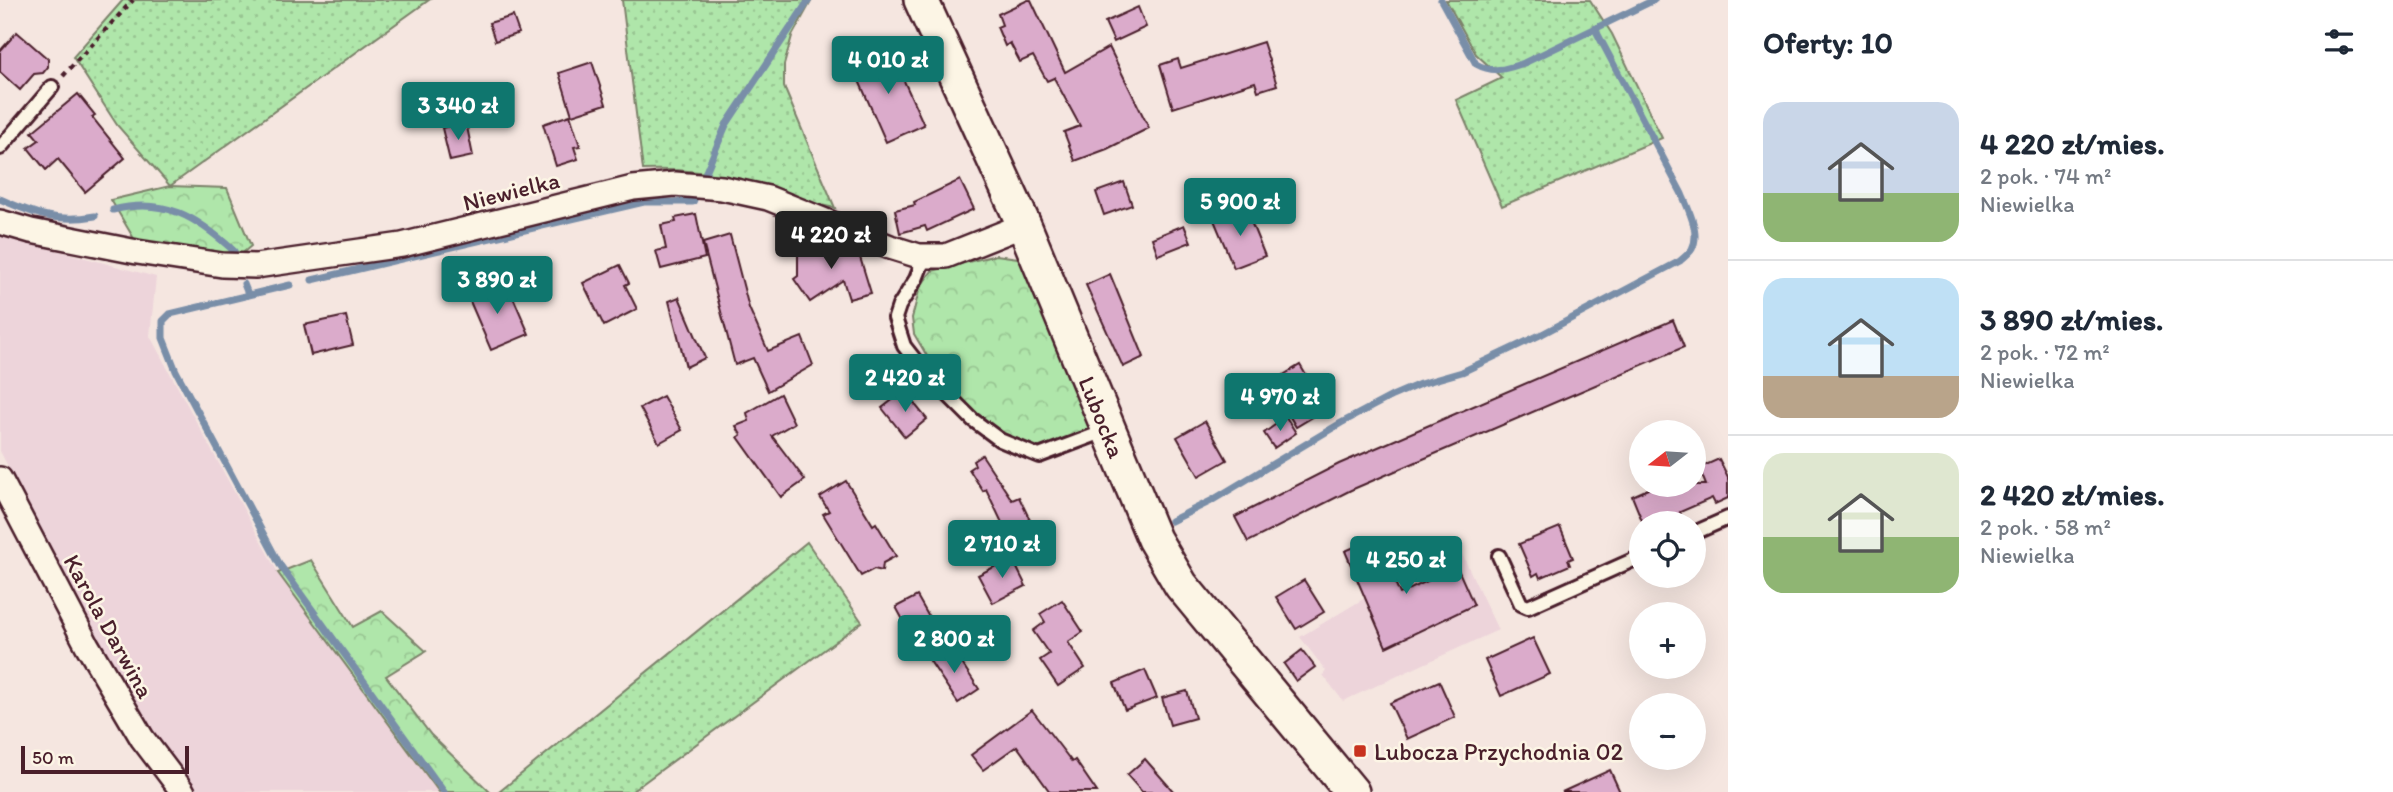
<!DOCTYPE html>
<html lang="pl">
<head>
<meta charset="utf-8">
<style>
  body { margin:0; font-family:Itim,sans-serif; background:#f2f2f3; color:#1f2937; height:100vh; display:flex; flex-direction:column; font-size:26px; white-space:nowrap }
  * { box-sizing:border-box; margin:0 }
  p { font-size:23px; color:#747a83 }
  .icon { flex:none; width:38px; height:38px; fill:none; stroke:currentColor; stroke-width:2; stroke-linecap:round; stroke-linejoin:round }
  .map { position:relative; flex:1; overflow:hidden }
  .side { display:flex; flex-direction:column; background:#fff; width:665px }
  .side>* { flex:none }
  .needle { width:46px; rotate:253deg }
  .tools { position:absolute; left:1629px; top:420px; display:grid; gap:14px }
  .tools a { display:grid; place-items:center; width:77px; height:77px; border-radius:50%; background:#fff; box-shadow:0 7px 28px #0002; font-size:35px }
  .scale { position:absolute; left:21px; bottom:18px; width:168px; box-sizing:border-box; padding-left:7px; border:4px solid #4a1f2b; border-top:0; font-size:19px; line-height:24px; white-space:nowrap; color:#4a1f2b; -webkit-text-stroke:5px #fcf5e5; paint-order:stroke }
  .price { position:absolute; translate:-50% -60px; padding:0 16px; border-radius:7px; background:#0f766e; color:#fff; font-size:23px; line-height:46px; filter:drop-shadow(0 2px 4px #0008) }
  .price::after { content:''; position:absolute; left:50%; top:42px; width:21px; height:16px; margin-left:-10px; background:inherit; clip-path:polygon(0 0,100% 0,50% 100%) }
  .price.selected { background:#222; color:#fff }
  ul { padding:0; list-style:none }
  li { display:flex; align-items:center; gap:21px; height:175px; padding:0 35px }
  li+li { border-top:2px solid #e0e1e3 }
  li span { display:grid; place-items:center; flex:none; width:196px; height:140px; border-radius:21px; color:#555 }
  li>.icon { margin-inline-start:auto }
  span .icon { width:84px; height:84px; fill:#fffc; stroke-width:1 }
  li b { font-size:30px }
  h2 { display:flex; justify-content:space-between; align-items:center; height:84px; padding:0 35px; font-size:30px }
  main { display:flex; flex:1; min-height:0 }
  .map>svg:first-child { display:block }
  .built { fill:#edd4da }
  .grass { fill:url(#grass-dots); stroke:#7c826a; stroke-width:2 }
  .forest { fill:url(#forest-crowns); stroke:#7c826a; stroke-width:2 }
  .lines { fill:none; stroke-linecap:round; stroke-linejoin:round }
  .stream { stroke:#798ea8; stroke-width:7 }
  .building { fill:#dbabcb; stroke:#4a1f2b; stroke-width:2 }
  .lane-casing { stroke:#4a1f2b; stroke-width:18 }
  .street-casing { stroke:#4a1f2b; stroke-width:28 }
  .secondary-casing { stroke:#4a1f2b; stroke-width:38 }
  .path { stroke:#4a1f2b; stroke-width:4.5; stroke-dasharray:5 5; stroke-linecap:butt }
  .lane { stroke:#fcf5e5; stroke-width:12 }
  .street { stroke:#fcf5e5; stroke-width:23 }
  .secondary { stroke:#fcf5e5; stroke-width:33 }
  .poi-dot { fill:#c8321e; stroke:#fcf5e5; stroke-width:2.5 }
  .labels { text-anchor:middle; dominant-baseline:central; stroke-width:5; stroke-linejoin:round; paint-order:stroke }
  .street-label { font-size:24px; fill:#4a1f2b; stroke:#fcf5e5 }
  .poi-label { font-size:24px; fill:#4a1f2b; stroke:#fcf5e5; text-anchor:start }
</style>
</head>
<body>
<main>
<div class="map">
<svg width="1728" height="792" viewBox="0 0 1728 792">
  <defs>
    <pattern id="grass-dots" width="8" height="8" patternUnits="userSpaceOnUse" patternTransform="scale(1.75)"><rect width="8" height="8" fill="#afe6aa"/><path d="M2 2h.1M6 6h.1" fill="none" stroke="#98c592" stroke-width="1.8" stroke-linecap="round"/></pattern>
    <pattern id="forest-crowns" width="20" height="18" patternUnits="userSpaceOnUse" patternTransform="scale(1.75)"><rect width="20" height="18" fill="#afe6aa"/><path d="M2 6a3 3 0 1 1 6 0M12 15a3 3 0 1 1 6 0" fill="none" stroke="#98c592"/></pattern>
  </defs>
  <rect width="100%" height="100%" fill="#f5e6e0"/>
  <filter id="ink" filterUnits="userSpaceOnUse"><feTurbulence type="fractalNoise" baseFrequency=".0143" numOctaves="2"/><feDisplacementMap in="SourceGraphic" scale="14" xChannelSelector="R" yChannelSelector="G"/><feConvolveMatrix kernelMatrix="1 2 1 2 8 2 1 2 1" color-interpolation-filters="sRGB"/></filter>
  <g filter="url(#ink)">
    <g class="built">
      <path d="M0,235L156,277L150,336L278,573L439,792H195L115,675L0,451Z"/>
      <path d="M1462,554L1498,630L1343,701L1323,675L1326,671L1300,637L1365,598Z"/>
    </g>
    <g class="grass">
      <path d="M123,0H429L170,186L117,125L73,57Z"/>
      <path d="M622,0H812L792,36L784,65V87L835,208C801,202 769,189 736,179C706,171 674,169 643,170Z"/>
      <path d="M1446,0H1590L1612,34L1662,138L1502,206L1456,100L1502,78L1476,54Z"/>
      <path d="M807,542L862,622L631,792H499Z"/>
    </g>
    <g class="forest">
      <path d="M170,186L227,188L251,246L238,257L136,242L111,200Z"/>
      <path d="M996,255L1018,258L1026,270L1096,435L1039,456L993,435L952,398L914,334L912,318L920,287L932,271Z"/>
      <path d="M311,560L353,627L382,611L426,651L386,676L431,735L490,792H439L278,573Z"/>
    </g>
    <g class="lines">
      <g class="stream">
        <path d="M1441,0L1476,64C1494,74 1506,69 1524,63L1654,0"/>
        <path d="M0,199C34,214 57,223 95,216"/>
        <path d="M113,210C165,197 197,217 234,251"/>
        <path d="M312,280L644,202H693L726,125L809,0"/>
        <path d="M244,284L248,294"/>
        <path d="M290,285L170,314L163,321V338L176,371L280,565L444,792"/>
        <path d="M1171,521L1211,501L1341,423L1392,396L1420,384L1462,372L1542,334L1680,261C1683,258 1690,253 1692,249C1701,233 1688,209 1682,194L1595,29"/>
      </g>
    </g>
    <g class="building">
      <path d="M1028,0H1031L1065,72L1109,47L1149,128L1107,149L1075,161L1064,132L1080,126L1054,78L1056,77L1047,81L1033,56L1020,62L1010,43L1005,46L997,27L1002,25L998,14Z"/>
      <path d="M1138,7L1146,27L1114,42L1105,22Z"/>
      <path d="M513,16L519,33L495,41L489,23Z"/>
      <path d="M17,32L48,59V67L43,73L34,74L20,90L0,72V51Z"/>
      <path d="M1263,42L1277,85L1258,91L1255,82L1173,108L1160,65L1178,59L1181,68Z"/>
      <path d="M890,50L924,125L886,142L853,67Z"/>
      <path d="M592,62L606,104L572,115L559,73Z"/>
      <path d="M78,94L95,115L92,117L125,158L85,192L58,159L46,170L28,148L39,140L32,132Z"/>
      <path d="M570,115L580,146L574,147L578,159L556,166L543,124Z"/>
      <path d="M466,122L473,156L450,161L442,128Z"/>
      <path d="M960,180L974,209L927,231L925,226L900,233L895,210L915,205L914,202Z"/>
      <path d="M1124,182L1132,205L1104,215L1096,192Z"/>
      <path d="M1245,207L1265,256L1234,268L1214,220Z"/>
      <path d="M696,214L705,258L661,269L656,251L666,249L661,225L676,222L675,218Z"/>
      <path d="M1184,225L1191,242L1158,255L1152,238Z"/>
      <path d="M730,235L749,308L768,351L802,337L813,365L768,391L753,358L735,365L703,243Z"/>
      <path d="M844,244L861,250L859,254L871,293L849,299L843,280L810,302L794,279L798,276V247L842,249Z"/>
      <path d="M620,265L629,283L625,285L637,309L604,326L583,283Z"/>
      <path d="M1110,274L1144,357L1123,367L1086,285Z"/>
      <path d="M490,283L495,296L510,290L529,334L491,350L466,292Z"/>
      <path d="M679,297L705,358L686,367L669,301Z"/>
      <path d="M346,316L353,345L311,355L304,325Z"/>
      <path d="M1673,320L1684,347L1351,490L1248,542L1235,517L1339,464Z"/>
      <path d="M1300,365L1326,409L1296,427L1270,383Z"/>
      <path d="M904,391L927,419L905,437L882,408Z"/>
      <path d="M780,394L794,423L772,436L805,480L781,497L738,437L741,435L736,426L749,421L747,413Z"/>
      <path d="M663,396L682,430L659,443L640,408Z"/>
      <path d="M1286,417L1296,433L1274,448L1264,433Z"/>
      <path d="M1205,421L1227,460L1199,476L1177,437Z"/>
      <path d="M982,455L1012,500L1019,497L1038,537L1014,548L986,489L983,491L969,469L975,465L973,461Z"/>
      <path d="M1719,459L1728,477V498L1715,504L1712,498L1680,512L1682,517L1667,523H1643L1632,496L1657,485H1706L1699,468Z"/>
      <path d="M846,481L873,525L876,523L896,556L883,563L882,571L874,569L861,576L823,514L829,511L820,497Z"/>
      <path d="M1560,527L1573,558L1568,560L1570,565L1540,578L1538,573L1533,576L1519,544Z"/>
      <path d="M1371,540L1380,561L1385,559L1400,594L1457,567L1474,605L1386,647L1345,551Z"/>
      <path d="M1012,558L1026,586L993,603L978,575Z"/>
      <path d="M1304,580L1324,612L1296,629L1276,597Z"/>
      <path d="M917,596L930,619L909,631L896,607Z"/>
      <path d="M1062,600L1083,632L1068,642L1085,668L1058,686L1040,660L1049,654L1033,631L1045,622L1040,614Z"/>
      <path d="M1533,638L1550,674L1501,696L1485,660Z"/>
      <path d="M951,647L979,689L958,703L930,661Z"/>
      <path d="M1302,650L1315,667L1296,681L1284,664Z"/>
      <path d="M1145,670L1157,698L1125,710L1114,683Z"/>
      <path d="M1439,681L1455,717L1407,739L1390,703Z"/>
      <path d="M1187,691L1195,718L1170,725L1162,698Z"/>
      <path d="M1032,710L1072,762L1075,760L1097,792H1050L1017,746L983,770L971,755Z"/>
      <path d="M1145,759L1174,792H1142L1127,775Z"/>
      <path d="M1610,770L1620,792H1562Z"/>
    </g>
    <g class="lines">
      <defs>
        <g id="lane">
          <path d="M0,148L52,87"/>
          <path d="M925,256L916,279L899,306L895,318L904,346L922,369L973,420L1000,440L1039,456L1108,430"/>
          <path d="M1694,533L1728,518"/>
          <path d="M1499,556L1521,604L1528,607L1642,556"/>
        </g>
        <g id="street">
          <path d="M0,222L31,231L137,252L222,265L256,266L402,245L633,188L675,184L722,188L768,198L890,247L919,256H946L1024,225"/>
          <path d="M0,479L87,645L142,738L183,792"/>
        </g>
        <path id="secondary" d="M921,0L1024,225L1154,539L1181,585L1352,792"/>
      </defs>
      <use href="#lane" class="lane-casing"/>
      <use href="#street" class="street-casing"/>
      <use href="#secondary" class="secondary-casing"/>
      <path class="path" d="M63,76L133,0"/>
      <use href="#lane" class="lane"/>
      <use href="#street" class="street"/>
      <use href="#secondary" class="secondary"/>
    </g>
  </g>
  <rect class="poi-dot" x="1353" y="744" width="14" height="14" rx="3.5"/>
  <g class="labels">
    <g class="street-label">
      <text transform="translate(511 191) rotate(-14)">Niewielka</text>
      <text transform="translate(1102 417) rotate(68)">Lubocka</text>
      <text transform="translate(109 626) rotate(61)">Karola Darwina</text>
    </g>
    <g class="poi-label">
      <text x="1374" y="751">Lubocza Przychodnia 02</text>
    </g>
  </g>
</svg>
<div class="tools">
<a><svg class="needle" viewBox="-14 -14 28 28"><path d="M0-13l5 13h-10z" fill="#e53935"/><path d="M0 13l5-13h-10z" fill="#747a83"/></svg></a>
<a><svg class="icon" aria-label="locate" viewBox="0 0 24 24"><circle cx="12" cy="12" r="6"/><path d="M12 2v4M12 18v4M2 12h4M18 12h4"/></svg></a>
<a>+</a>
<a>−</a>
</div>
<div class="scale">50 m</div>
<b class="price" style="left:888px;top:96px">4 010 zł</b>
<b class="price" style="left:458px;top:142px">3 340 zł</b>
<b class="price" style="left:1240px;top:238px">5 900 zł</b>
<b class="price selected" style="left:831px;top:271px">4 220 zł</b>
<b class="price" style="left:497px;top:316px">3 890 zł</b>
<b class="price" style="left:905px;top:414px">2 420 zł</b>
<b class="price" style="left:1280px;top:433px">4 970 zł</b>
<b class="price" style="left:1002px;top:580px">2 710 zł</b>
<b class="price" style="left:1406px;top:596px">4 250 zł</b>
<b class="price" style="left:954px;top:675px">2 800 zł</b>
</div>
<section class="side">
<h2>Oferty: 10<svg class="icon" aria-label="filters" viewBox="0 0 24 24"><path d="M4 7h16M4 17h16"/><circle cx="9" cy="7" r="2"/><circle cx="15" cy="17" r="2"/></svg></h2>
<ul>
<li><span style="background:linear-gradient(#c9d6e8 65%,#8fb573 0)"><svg class="icon" aria-label="home" viewBox="0 0 24 24"><path d="M3 11l9-7 9 7M6 9v11h12V9"/></svg></span><div><b>4 220 zł/mies.</b><p>2 pok. · 74 m²</p><p>Niewielka</p></div></li>
<li><span style="background:linear-gradient(#bfe0f5 70%,#b9a48a 0)"><svg class="icon" aria-label="home" viewBox="0 0 24 24"><path d="M3 11l9-7 9 7M6 9v11h12V9"/></svg></span><div><b>3 890 zł/mies.</b><p>2 pok. · 72 m²</p><p>Niewielka</p></div></li>
<li><span style="background:linear-gradient(#dfe7d0 60%,#8fb573 0)"><svg class="icon" aria-label="home" viewBox="0 0 24 24"><path d="M3 11l9-7 9 7M6 9v11h12V9"/></svg></span><div><b>2 420 zł/mies.</b><p>2 pok. · 58 m²</p><p>Niewielka</p></div></li>
</ul>
</section>
</main>
</body>
</html>
